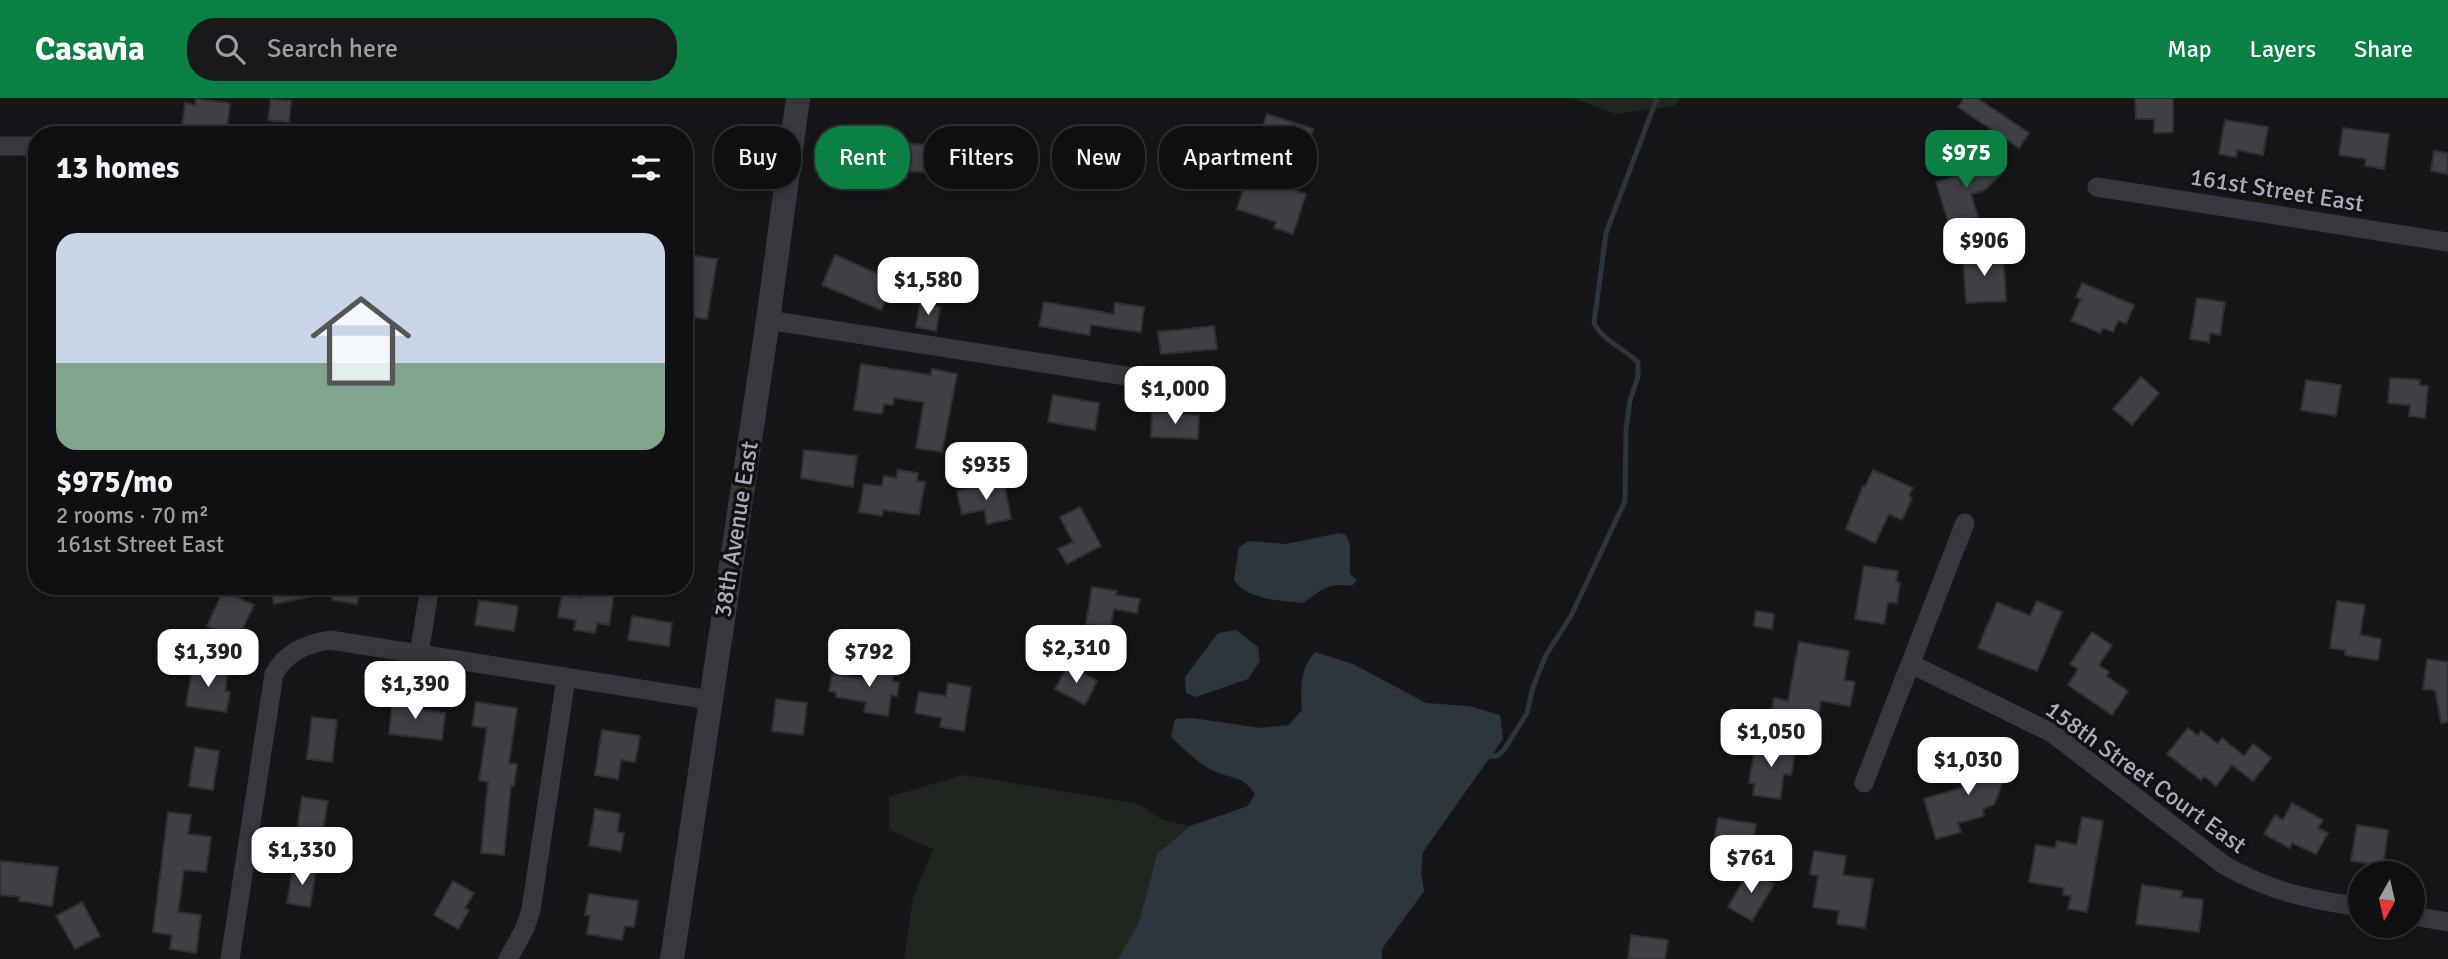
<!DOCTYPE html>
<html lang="en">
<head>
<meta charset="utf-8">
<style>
  body { margin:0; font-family:Signika,sans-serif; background:#19191b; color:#f1f3f6; height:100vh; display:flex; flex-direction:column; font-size:26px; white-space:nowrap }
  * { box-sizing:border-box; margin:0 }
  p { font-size:23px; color:#9c9d9f }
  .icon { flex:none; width:38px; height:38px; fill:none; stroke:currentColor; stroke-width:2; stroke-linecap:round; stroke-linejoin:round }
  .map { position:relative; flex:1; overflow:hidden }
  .sheet { position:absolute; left:28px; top:28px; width:665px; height:469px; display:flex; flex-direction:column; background:#101012; border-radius:28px; box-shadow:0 4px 10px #0003,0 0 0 2px #303032 }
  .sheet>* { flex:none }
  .banner { position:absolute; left:714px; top:28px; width:665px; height:63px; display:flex; gap:14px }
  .needle { width:46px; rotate:188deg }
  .buttons { position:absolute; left:2348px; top:763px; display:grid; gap:14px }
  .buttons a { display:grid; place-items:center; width:77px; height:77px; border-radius:50%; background:#101012; box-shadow:0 4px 10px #0003,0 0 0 2px #303032; font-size:35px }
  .price { position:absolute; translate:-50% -60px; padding:0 16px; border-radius:14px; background:#fff; color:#222; font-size:23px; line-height:46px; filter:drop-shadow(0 2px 4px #0008) }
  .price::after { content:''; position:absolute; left:50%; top:42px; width:21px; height:16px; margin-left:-10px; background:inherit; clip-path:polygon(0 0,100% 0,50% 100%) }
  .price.selected { background:#0b8043; color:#fff }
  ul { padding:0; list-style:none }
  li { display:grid; align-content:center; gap:14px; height:371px; padding:0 28px }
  li span { display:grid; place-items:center; height:217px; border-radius:21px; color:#555 }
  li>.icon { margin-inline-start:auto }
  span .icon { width:126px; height:126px; fill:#fffc; stroke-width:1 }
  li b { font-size:30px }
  h2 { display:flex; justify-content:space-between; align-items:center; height:84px; padding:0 28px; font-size:30px }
  .pill { padding:0 24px; border-radius:28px; background:#101012; box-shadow:0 4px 10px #0003,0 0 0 2px #303032; font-size:24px; line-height:63px }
  .pill.selected { background:#0b8043; color:#fff }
  header { display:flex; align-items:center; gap:42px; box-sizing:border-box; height:98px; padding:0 35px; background:#0b8043; color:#fff }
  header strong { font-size:33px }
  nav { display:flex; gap:38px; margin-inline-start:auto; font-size:24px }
  .search { width:490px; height:63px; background:#19191b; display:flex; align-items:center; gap:18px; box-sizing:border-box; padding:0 24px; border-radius:28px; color:#9c9d9f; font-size:26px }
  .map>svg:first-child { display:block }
  .green { fill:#1e261f }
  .water { fill:#2c353c }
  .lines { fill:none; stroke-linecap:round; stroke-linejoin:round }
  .stream { stroke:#2c353c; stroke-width:5 }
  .building { fill:#404145; stroke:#303034; stroke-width:2 }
  .minor { stroke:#37383d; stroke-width:19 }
  .tertiary { stroke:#37383d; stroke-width:24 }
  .labels { text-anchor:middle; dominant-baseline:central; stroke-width:7; stroke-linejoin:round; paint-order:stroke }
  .street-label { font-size:24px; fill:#a8adb8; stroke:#111113 }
</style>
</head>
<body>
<header>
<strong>Casavia</strong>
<div class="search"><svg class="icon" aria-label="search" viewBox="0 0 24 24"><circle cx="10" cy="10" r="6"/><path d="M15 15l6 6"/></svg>Search here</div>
<nav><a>Map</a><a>Layers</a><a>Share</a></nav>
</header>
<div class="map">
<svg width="2448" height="861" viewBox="0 0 2448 861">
  <rect width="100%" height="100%" fill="#161618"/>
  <g class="green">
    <path d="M1573,0H1681L1674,8L1616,16Z"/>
    <path d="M963,677L1138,706L1163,722L1190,728L1157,756L1139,824L1118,861H904L913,800L933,751L889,732V699Z"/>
  </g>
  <g class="water">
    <path d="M1339,435L1346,437L1350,446V476L1357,482L1352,488C1327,484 1322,492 1303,505C1281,503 1247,502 1234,482L1239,449L1249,443L1286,446Z"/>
    <path d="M1236,532L1258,549L1260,563L1248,581L1196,599L1186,595L1185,579L1218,535Z"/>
    <path d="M1315,554L1353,566L1426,605L1469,608L1500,617L1503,641L1423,754L1421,775L1424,793L1382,851V861H1118L1139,824L1157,756L1190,728L1248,708L1255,696C1239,674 1233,683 1212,672C1196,664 1184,651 1171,639L1175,621L1193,620L1260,630L1289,627L1302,612C1300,590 1300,571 1315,554Z"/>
  </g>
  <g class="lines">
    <path class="stream" d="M1484,658H1497L1504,652L1527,615L1533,589L1546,557L1571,518L1625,403L1626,332L1630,302L1638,279V264C1623,250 1603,243 1594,225L1606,135L1657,0"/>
  </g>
  <g class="building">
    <path d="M1964,0H1977L2029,35L2019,50L1958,9Z"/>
    <path d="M2135,0H2173V34L2154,35V21H2136Z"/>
    <path d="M196,1L230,5L226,37H181L185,5L195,7Z"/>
    <path d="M271,1L291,3L289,24L268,22Z"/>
    <path d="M1267,16L1313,31L1302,65L1291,62L1283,89L1306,96L1293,136L1274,130L1276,124L1237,111Z"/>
    <path d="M2225,22L2268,29L2263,57L2237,52L2236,59L2219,56Z"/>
    <path d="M2343,30L2389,36L2384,71L2365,68L2366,61L2339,57Z"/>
    <path d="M847,41L925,47L923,74L907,73V80L892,79L891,84L877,83L878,73L845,70Z"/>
    <path d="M2434,53L2448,55V76L2431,73Z"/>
    <path d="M1989,62L2001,77L1983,93L1971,96L1978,119L1949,127L1936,84L1957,78L1955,72Z"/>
    <path d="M2003,155L2006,203L1966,205L1963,157Z"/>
    <path d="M684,156L717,161L707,221L684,218Z"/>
    <path d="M835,157L894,183L881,212L822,187Z"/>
    <path d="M952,173L978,178L974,198L948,194Z"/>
    <path d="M2082,185L2134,207L2126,226L2118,222L2113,234L2103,230L2100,235L2071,223L2081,201L2076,199Z"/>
    <path d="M2197,200L2225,204L2220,237L2210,235L2209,244L2190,241Z"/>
    <path d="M1044,204L1114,216L1115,205L1144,209L1141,234L1091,227L1089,237L1039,228Z"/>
    <path d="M920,205L940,209L936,233L916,229Z"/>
    <path d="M1214,228L1217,251L1161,256L1158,234Z"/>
    <path d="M861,266L931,277L932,271L957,276L942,354L916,350L924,304L894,300L893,307L884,306L882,316L854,312Z"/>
    <path d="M2141,279L2159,295L2132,327L2113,311Z"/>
    <path d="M2390,280L2420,282L2419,287L2428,288L2425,320L2409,318L2410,307L2388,305Z"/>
    <path d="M2306,282L2341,287L2336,318L2301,312Z"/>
    <path d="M1053,297L1099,305L1095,332L1048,324Z"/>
    <path d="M1152,314L1199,317L1198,341L1151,339Z"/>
    <path d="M804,352L857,358L853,389L801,380Z"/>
    <path d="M898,372L918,375L917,383L925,384L919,417L883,412L882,418L859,414L864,386L882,388L884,378L896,380Z"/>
    <path d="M1873,372L1913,390L1909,398L1912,400L1902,422L1889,416L1875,445L1846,431L1863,388L1865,389Z"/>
    <path d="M1004,384L1011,421L987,426L984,412L962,416L957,393Z"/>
    <path d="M1080,409L1101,448L1067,466L1058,451L1073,444L1060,419Z"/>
    <path d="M1864,468L1898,473L1896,484L1900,485L1897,505L1888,504L1884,526L1855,521Z"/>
    <path d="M270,488H328V495L274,506Z"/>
    <path d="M334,488H361L357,506L332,502Z"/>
    <path d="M582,489L614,495L609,527L597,525L595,535L574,532L576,522L558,519L562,497L581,500Z"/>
    <path d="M1092,489L1117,493L1116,497L1140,501L1137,515L1114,511L1110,530L1086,526Z"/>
    <path d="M223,493L254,507L237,543L207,528Z"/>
    <path d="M479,502L518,508L514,533L475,527Z"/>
    <path d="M2037,503L2062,514L2037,573L1978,550L1997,504L2030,518Z"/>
    <path d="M2337,503L2365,507L2360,537L2381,541L2378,562L2345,557V552L2330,550Z"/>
    <path d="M1756,513L1774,516L1772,531L1754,528Z"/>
    <path d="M632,518L672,525L669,548L628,542Z"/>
    <path d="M2092,534L2112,547L2099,567L2109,574L2106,578L2128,593L2112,617L2068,587L2078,571L2070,566Z"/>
    <path d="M1799,544L1849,553L1844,582L1855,584L1850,608L1821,603L1817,626L1771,617L1774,600L1788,603Z"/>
    <path d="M2427,561L2448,564V624L2441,625L2435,592L2423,591Z"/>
    <path d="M873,566L895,569L893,583L899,584L897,598L891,597L888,618L864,614L866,604L836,599V594L829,593L832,576L870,582Z"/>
    <path d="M193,567L228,573L225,593L230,594L226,614L186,608Z"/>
    <path d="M1068,567L1097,583L1085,607L1055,591Z"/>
    <path d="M948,585L971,589L964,633L940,629L942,620L915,615L919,594L946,598Z"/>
    <path d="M393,599L415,601L414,611L445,615L442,642L389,636Z"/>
    <path d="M776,601L807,605L803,637L772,633Z"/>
    <path d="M476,604L517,610L509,665L517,666L514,688H511L504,757L481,755L488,684L479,682L487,630L472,628Z"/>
    <path d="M312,619L337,622L332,664L307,661Z"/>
    <path d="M2188,630L2198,638L2201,633L2218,646L2222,640L2244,658L2253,646L2271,660L2253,683L2232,667L2216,688L2204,678L2201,682L2167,656Z"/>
    <path d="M602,632L640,638L635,664L621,662L618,681L595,677Z"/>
    <path d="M1770,645L1796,649L1791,677L1784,676L1780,701L1753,697L1755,686L1749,685L1755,649L1769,651Z"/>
    <path d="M195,649L219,653L213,692L189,688Z"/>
    <path d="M1985,653L2004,660L2001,667L2008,670L1994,707L1983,711L1984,718L1958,725L1961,734L1936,741L1924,701L1964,689L1974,661L1980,663Z"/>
    <path d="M302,699L328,703L321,742L296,738Z"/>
    <path d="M2292,705L2323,722L2318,730L2328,735L2316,756L2292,745L2290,750L2264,736L2275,717L2283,722Z"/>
    <path d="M595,711L620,716L617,734L624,735L621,753L589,748Z"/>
    <path d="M168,714L191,717L188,736L211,739L206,774L184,772L178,814L201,817L196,855L170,851L172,837L153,834Z"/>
    <path d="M2082,719L2103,723L2087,814L2068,811L2071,798L2063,797L2064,790L2029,784L2036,747L2055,750L2057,743L2077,747Z"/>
    <path d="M1718,720L1756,726L1750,771L1710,765Z"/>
    <path d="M2357,727L2388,732L2383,768L2351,763Z"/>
    <path d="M1814,753L1846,758L1843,777L1873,781L1865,830L1837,826L1839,813L1813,809L1818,778L1810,776Z"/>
    <path d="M0,763L58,769L52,808L19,803L20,799L0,797Z"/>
    <path d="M293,769L316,772L310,809L287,805Z"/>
    <path d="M1749,772L1774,786L1752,823L1728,809Z"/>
    <path d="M453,783L474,795L465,810L469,812L458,831L434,817Z"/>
    <path d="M2142,787L2182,793L2181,799L2203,802L2199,834L2136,826Z"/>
    <path d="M589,796L638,803L634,829L625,828L622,842L587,836L590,817H585Z"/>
    <path d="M82,804L100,838L75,851L56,818Z"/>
    <path d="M1631,837L1668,842L1665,861H1628Z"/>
  </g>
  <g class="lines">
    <g class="minor">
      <path d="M0,48H37"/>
      <path d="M2097,89L2448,144"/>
      <path d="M768,222L1158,283"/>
      <path d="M419,556L430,488"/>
      <path d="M1911,566L2052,635L2224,767C2272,794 2307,801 2361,809"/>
      <path d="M1864,685L1965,425"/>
      <path d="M2413,818L2448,824"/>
      <path d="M230,861L274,576C286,554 306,546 330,542L710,602"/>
      <path d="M508,861L525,830L531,812L566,580"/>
    </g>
    <path class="tertiary" d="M672,861L768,222L798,0"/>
  </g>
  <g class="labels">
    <g class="street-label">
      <text transform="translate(2277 92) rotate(9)">161st Street East</text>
      <text transform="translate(736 431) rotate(-81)">38th Avenue East</text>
      <text transform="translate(2146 679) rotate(36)">158th Street Court East</text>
    </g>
  </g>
</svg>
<div class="buttons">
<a><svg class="needle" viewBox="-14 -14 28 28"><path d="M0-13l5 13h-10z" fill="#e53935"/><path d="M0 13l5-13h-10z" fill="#9c9d9f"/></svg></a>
</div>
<b class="price selected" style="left:1966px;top:92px">$975</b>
<b class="price" style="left:1984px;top:180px">$906</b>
<b class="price" style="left:928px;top:219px">$1,580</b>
<b class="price" style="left:1175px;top:328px">$1,000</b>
<b class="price" style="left:986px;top:404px">$935</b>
<b class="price" style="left:1076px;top:587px">$2,310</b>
<b class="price" style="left:208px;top:591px">$1,390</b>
<b class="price" style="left:869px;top:591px">$792</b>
<b class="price" style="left:415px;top:623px">$1,390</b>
<b class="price" style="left:1771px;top:671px">$1,050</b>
<b class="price" style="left:1968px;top:699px">$1,030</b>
<b class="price" style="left:302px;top:789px">$1,330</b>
<b class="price" style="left:1751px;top:797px">$761</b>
<div class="banner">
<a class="pill">Buy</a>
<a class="pill selected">Rent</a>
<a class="pill">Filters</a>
<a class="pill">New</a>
<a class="pill">Apartment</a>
</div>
<section class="sheet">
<h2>13 homes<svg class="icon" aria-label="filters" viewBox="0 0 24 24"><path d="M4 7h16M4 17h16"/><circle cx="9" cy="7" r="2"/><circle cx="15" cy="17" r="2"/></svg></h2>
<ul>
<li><span style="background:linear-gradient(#c9d6e8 60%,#7fa58c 0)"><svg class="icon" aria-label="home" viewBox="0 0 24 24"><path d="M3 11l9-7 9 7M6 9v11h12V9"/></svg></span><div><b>$975/mo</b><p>2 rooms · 70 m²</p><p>161st Street East</p></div></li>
</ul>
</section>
</div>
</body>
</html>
